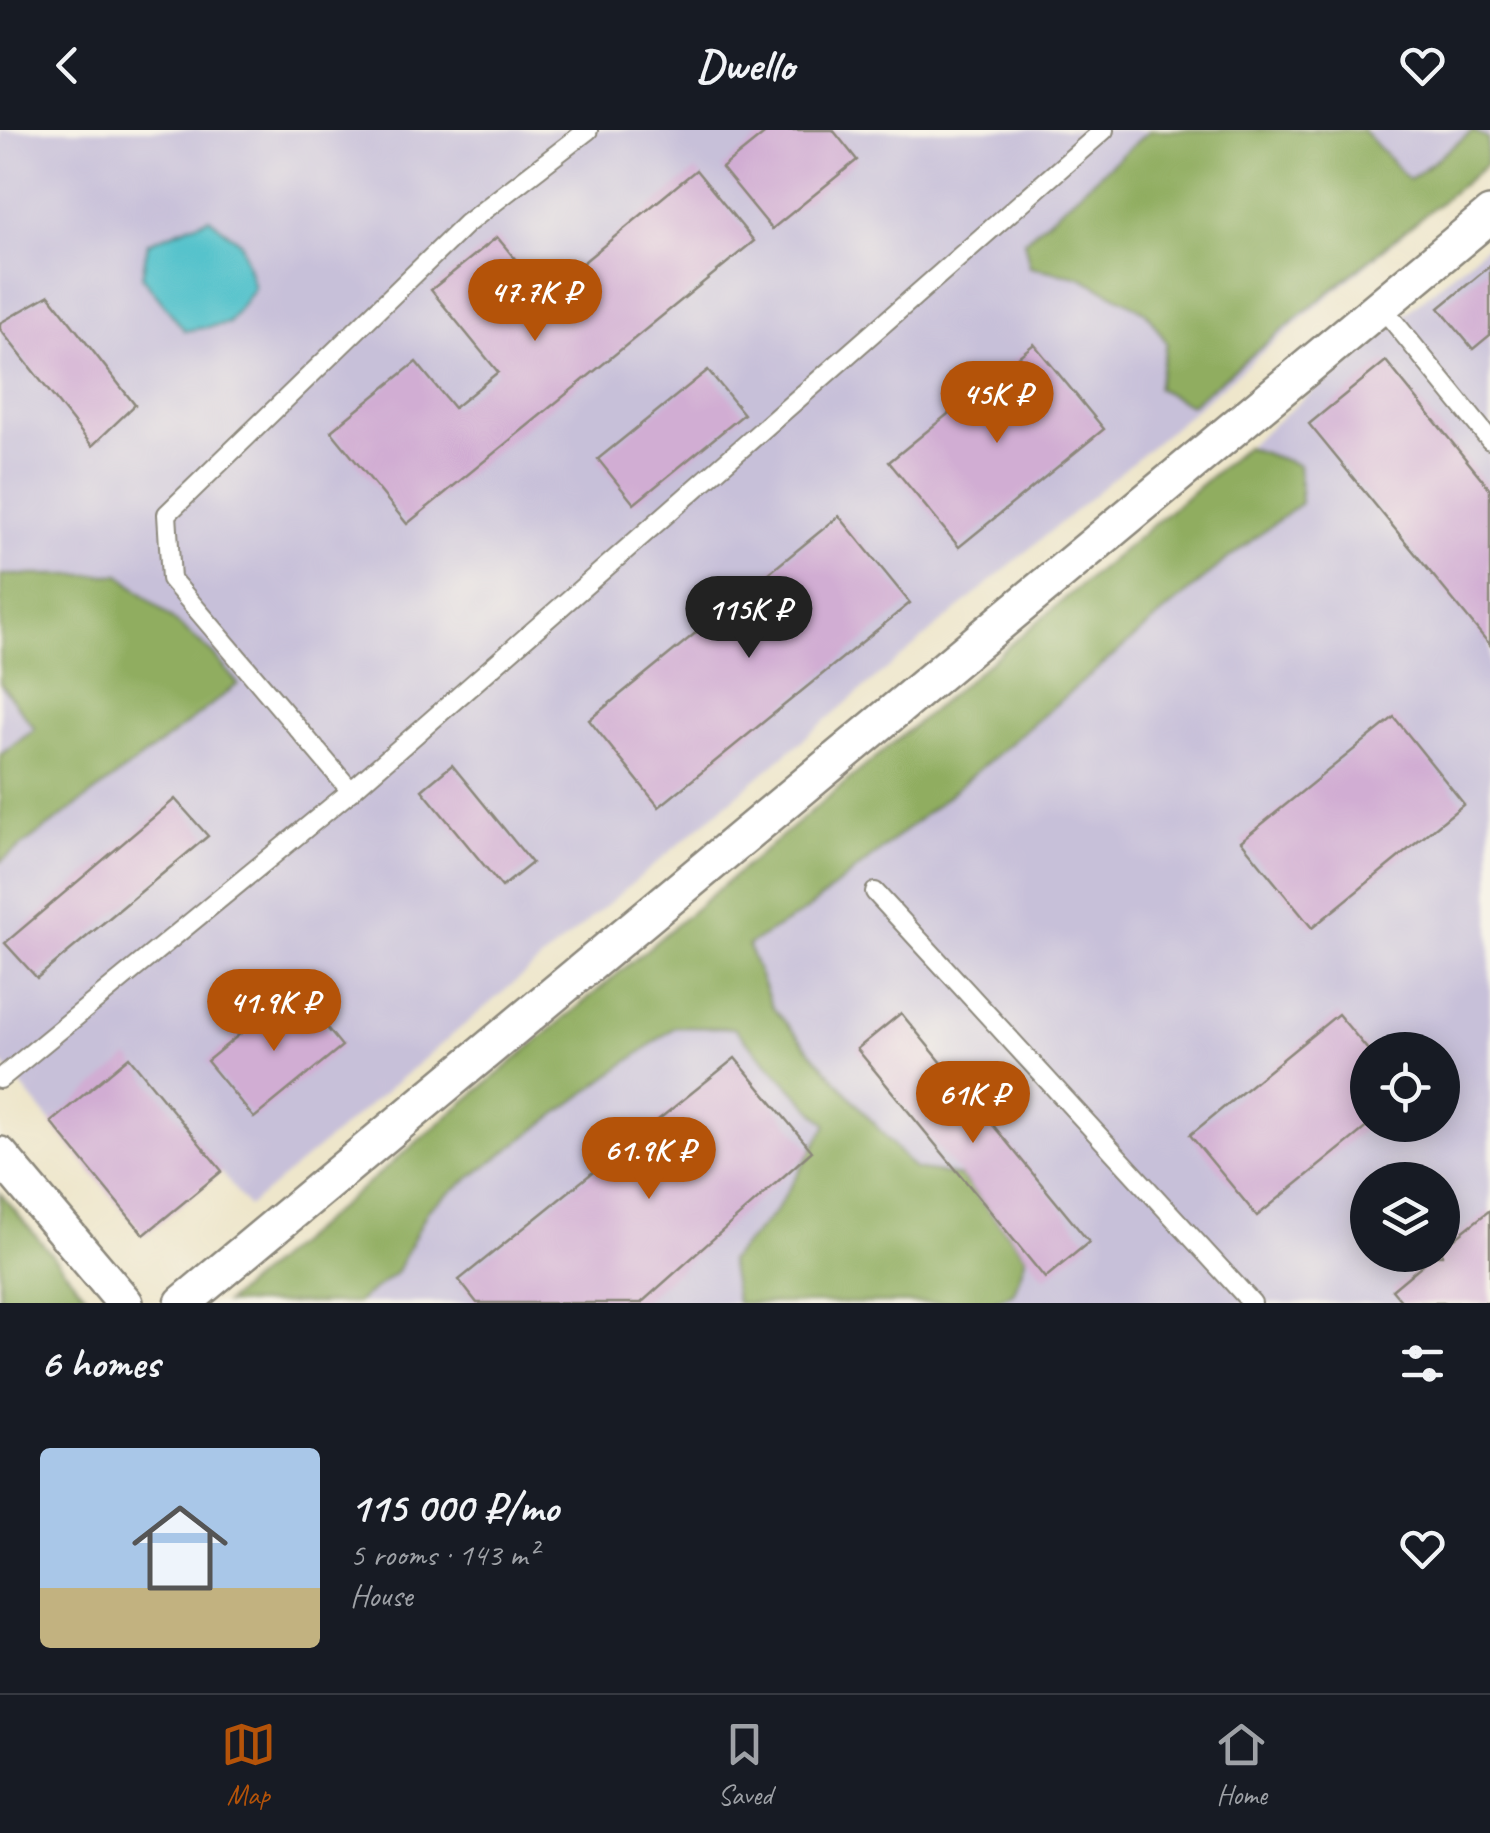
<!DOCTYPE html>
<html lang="en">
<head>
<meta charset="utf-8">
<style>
  body { margin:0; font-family:Caveat,sans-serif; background:#20242c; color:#f1f3f6; height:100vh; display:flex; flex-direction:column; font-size:38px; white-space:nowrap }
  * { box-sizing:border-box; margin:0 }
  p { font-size:32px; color:#9ea1a6 }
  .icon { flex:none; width:55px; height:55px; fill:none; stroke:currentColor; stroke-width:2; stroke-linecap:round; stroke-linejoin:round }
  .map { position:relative; height:1173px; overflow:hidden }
  .side { display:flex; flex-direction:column; background:#171b24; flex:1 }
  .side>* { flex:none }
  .controls { position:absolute; left:1350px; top:902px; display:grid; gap:20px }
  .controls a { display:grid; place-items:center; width:110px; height:110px; border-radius:50%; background:#171b24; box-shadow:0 5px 25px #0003; font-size:50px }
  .price { position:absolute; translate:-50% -85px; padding:0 22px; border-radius:35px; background:#b45309; color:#fff; font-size:32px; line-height:65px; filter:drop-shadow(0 2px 5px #0008) }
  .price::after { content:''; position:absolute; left:50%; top:60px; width:30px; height:22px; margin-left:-15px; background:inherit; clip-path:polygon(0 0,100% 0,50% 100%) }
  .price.current { background:#222; color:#fff }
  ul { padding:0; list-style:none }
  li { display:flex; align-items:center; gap:30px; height:250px; padding:0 40px }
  li span { display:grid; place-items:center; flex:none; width:280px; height:200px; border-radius:10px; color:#555 }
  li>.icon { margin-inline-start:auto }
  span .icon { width:120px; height:120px; fill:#fffc; stroke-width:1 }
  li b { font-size:42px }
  h2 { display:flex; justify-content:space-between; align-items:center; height:120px; padding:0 40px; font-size:42px }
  header { display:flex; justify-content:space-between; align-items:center; height:130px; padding:0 40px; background:#171b24; font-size:45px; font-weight:600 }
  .tab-bar { display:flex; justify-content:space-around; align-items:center; height:140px; border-top:2px solid #363941; background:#171b24; font-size:28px; color:#9ea1a6 }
  .tab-bar a { display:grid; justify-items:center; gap:5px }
  .tab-bar .current { color:#b45309 }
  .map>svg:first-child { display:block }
  .industrial { fill:#c7c0d9; fill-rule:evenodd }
  .forest { fill:#90ad60; stroke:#5e6c46; stroke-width:2.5 }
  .water { fill:#56c3cc; stroke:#40777c; stroke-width:2.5 }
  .building { fill:#d1add3 }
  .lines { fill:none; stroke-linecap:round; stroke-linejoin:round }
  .service-casing { stroke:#8c887b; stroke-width:22 }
  .minor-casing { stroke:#8c887b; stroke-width:40 }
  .service { stroke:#fff; stroke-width:18 }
  .minor { stroke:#fff; stroke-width:35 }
</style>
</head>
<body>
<header><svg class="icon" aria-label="back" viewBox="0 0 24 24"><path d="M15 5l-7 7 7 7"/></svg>Dwello<svg class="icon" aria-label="heart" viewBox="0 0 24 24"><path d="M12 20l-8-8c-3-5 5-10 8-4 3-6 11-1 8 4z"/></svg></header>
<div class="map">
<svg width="1490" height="1173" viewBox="0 0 1490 1173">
  <rect width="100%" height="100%" fill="#f7f3e8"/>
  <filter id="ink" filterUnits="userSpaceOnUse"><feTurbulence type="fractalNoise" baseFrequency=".01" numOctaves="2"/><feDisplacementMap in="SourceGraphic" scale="20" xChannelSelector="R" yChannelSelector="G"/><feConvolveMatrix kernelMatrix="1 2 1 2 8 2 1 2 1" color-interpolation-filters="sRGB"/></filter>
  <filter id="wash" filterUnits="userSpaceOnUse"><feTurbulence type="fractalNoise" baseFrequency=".0048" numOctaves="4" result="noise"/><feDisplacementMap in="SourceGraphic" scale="40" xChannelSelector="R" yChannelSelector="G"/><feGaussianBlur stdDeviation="2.25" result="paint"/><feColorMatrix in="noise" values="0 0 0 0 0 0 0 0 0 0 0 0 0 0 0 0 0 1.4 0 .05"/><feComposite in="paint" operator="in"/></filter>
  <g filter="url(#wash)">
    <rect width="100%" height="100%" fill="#eee6cb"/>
    <g class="industrial">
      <path d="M0,0H1490V31L248,1077L221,1041L144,1105L0,930Z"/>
      <path d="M1490,113V1173H225L1246,317ZM1368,920H1442V995H1368ZM1368,1050H1442V1125H1368Z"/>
    </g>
    <g class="forest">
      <path d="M1150,0H1363L1409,50L1473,1L1488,8L1486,35L1190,275L1157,258L1167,213L1146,182L1080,147L1030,137L1024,111Z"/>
      <path d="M1246,317L1299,335L1301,373L1226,430L944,669L804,782L748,815L772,877L914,1039L961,1046L1026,1126L1014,1163L991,1173H737L729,1131L775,1082L827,995L734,898L675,897L429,1078L396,1143L356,1173H225Z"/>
      <path d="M1,445H120L212,523L238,554L167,609L0,732V625L35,599L0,553Z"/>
      <path d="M0,1063L84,1163L94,1173H0Z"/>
    </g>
    <path class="water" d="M209,88L241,113L254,158L229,193L185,201L142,147L148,113Z"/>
    <g id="blocks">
      <g class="building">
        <path d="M769,0H833L857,30L772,99L722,38Z"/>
        <path d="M696,40L754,111L407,394L331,301L416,232L454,278L498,242L431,160L497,107L564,188L588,169L568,145Z"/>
        <path d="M1490,136V205L1473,219L1439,178Z"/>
        <path d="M49,165L135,275L92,316L0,199V193Z"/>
        <path d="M1034,214L1104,299L959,417L889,332Z"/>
        <path d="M1386,231L1490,359V515L1309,294Z"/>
        <path d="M708,240L744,284L634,374L598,329Z"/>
        <path d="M839,386L910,473L659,677L589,590Z"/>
        <path d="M1394,587L1464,674L1312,798L1241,711Z"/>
        <path d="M452,635L532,733L502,757L422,660Z"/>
        <path d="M175,669L208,706L37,848L5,813Z"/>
        <path d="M295,859L342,916L254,988L207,931Z"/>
        <path d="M901,883L1089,1112L1045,1148L857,919Z"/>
        <path d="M1338,884L1368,920V996L1257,1086L1190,1005Z"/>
        <path d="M129,927L222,1041L144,1105L51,992Z"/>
        <path d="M735,928L812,1021L641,1173H477L459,1150Z"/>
        <path d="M1490,1080V1173H1403L1392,1160L1434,1125H1442V1118Z"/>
      </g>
    </g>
  </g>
  <g filter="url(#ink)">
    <use href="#blocks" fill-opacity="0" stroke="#8c887b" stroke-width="2.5"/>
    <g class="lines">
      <defs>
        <g id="service">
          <path d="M1381,176L1490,310"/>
          <path d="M351,661L171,449L167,384L466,94L588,0"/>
          <path d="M875,762L1252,1173"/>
          <path d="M0,949L351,661L1104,0"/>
        </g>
        <g id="minor">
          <path d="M0,1025L125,1173"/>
          <path d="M183,1173L1490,85"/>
        </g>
      </defs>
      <use href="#service" class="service-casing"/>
      <use href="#minor" class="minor-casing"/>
      <use href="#service" class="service"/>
      <use href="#minor" class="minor"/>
    </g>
  </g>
</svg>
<div class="controls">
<a><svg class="icon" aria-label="locate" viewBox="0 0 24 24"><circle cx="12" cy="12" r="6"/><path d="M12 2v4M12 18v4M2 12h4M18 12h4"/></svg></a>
<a><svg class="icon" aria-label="layers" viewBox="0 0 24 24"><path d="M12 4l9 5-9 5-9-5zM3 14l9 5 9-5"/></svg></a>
</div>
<b class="price" style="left:535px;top:214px">47.7K ₽</b>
<b class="price" style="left:997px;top:316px">45K ₽</b>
<b class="price current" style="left:749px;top:531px">115K ₽</b>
<b class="price" style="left:274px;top:924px">41.9K ₽</b>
<b class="price" style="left:973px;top:1016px">61K ₽</b>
<b class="price" style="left:649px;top:1072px">61.9K ₽</b>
</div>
<section class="side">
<h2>6 homes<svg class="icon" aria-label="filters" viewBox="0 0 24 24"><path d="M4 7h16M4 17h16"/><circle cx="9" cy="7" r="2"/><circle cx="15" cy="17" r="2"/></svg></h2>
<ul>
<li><span style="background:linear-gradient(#a9c7e8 70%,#c2b280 0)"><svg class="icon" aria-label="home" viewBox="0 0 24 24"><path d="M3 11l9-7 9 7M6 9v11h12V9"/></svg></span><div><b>115 000 ₽/mo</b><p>5 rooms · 143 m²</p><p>House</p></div><svg class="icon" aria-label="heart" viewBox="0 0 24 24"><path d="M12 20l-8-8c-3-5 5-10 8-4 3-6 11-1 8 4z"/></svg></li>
</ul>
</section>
<nav class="tab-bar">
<a class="current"><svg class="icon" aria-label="map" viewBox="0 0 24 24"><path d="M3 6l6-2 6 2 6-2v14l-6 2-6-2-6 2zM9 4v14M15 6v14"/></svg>Map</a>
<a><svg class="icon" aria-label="saved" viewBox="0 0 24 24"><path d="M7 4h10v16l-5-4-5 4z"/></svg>Saved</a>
<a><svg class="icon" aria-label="home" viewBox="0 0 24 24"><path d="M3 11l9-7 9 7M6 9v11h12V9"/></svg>Home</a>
</nav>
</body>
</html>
